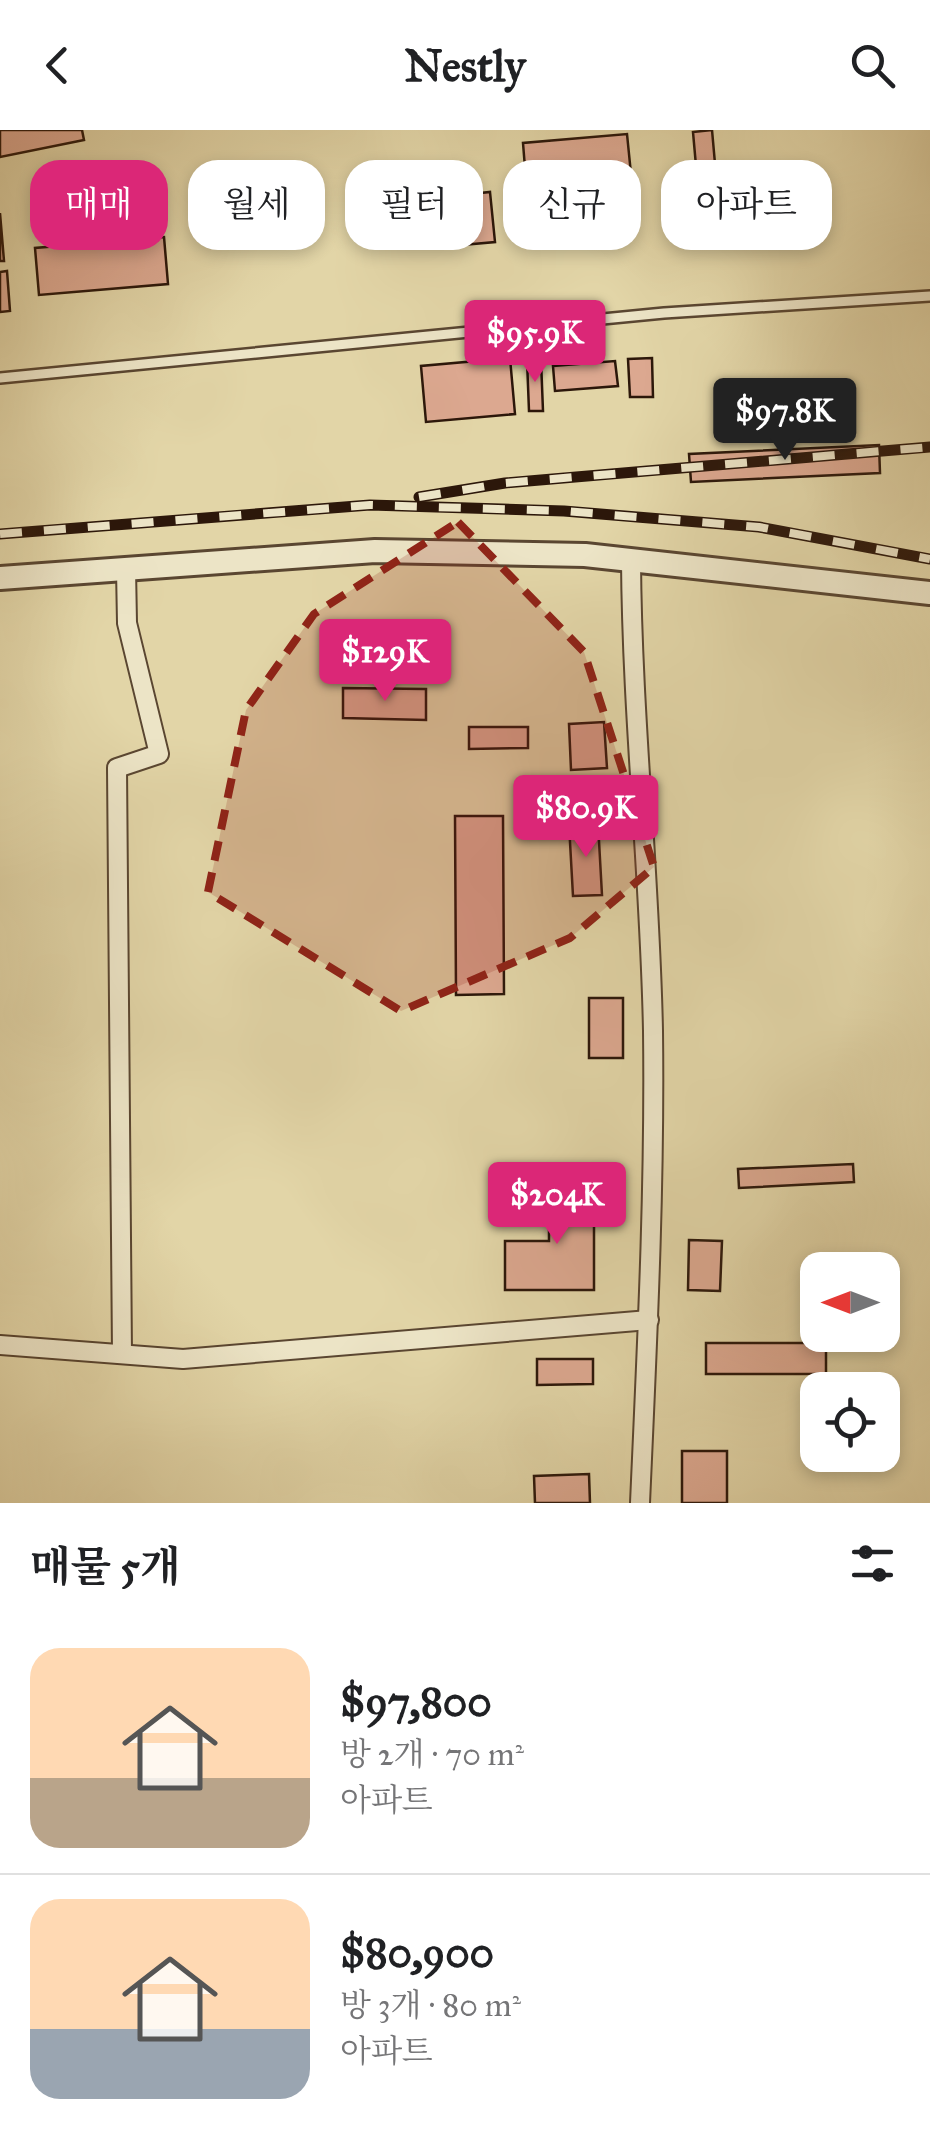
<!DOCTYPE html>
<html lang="ko">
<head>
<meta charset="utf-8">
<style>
  body { margin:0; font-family:"IM FELL Great Primer","Noto Serif KR",serif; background:#f6f6f6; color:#202124; height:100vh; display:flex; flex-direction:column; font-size:38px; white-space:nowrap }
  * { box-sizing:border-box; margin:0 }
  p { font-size:32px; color:#757577 }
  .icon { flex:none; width:55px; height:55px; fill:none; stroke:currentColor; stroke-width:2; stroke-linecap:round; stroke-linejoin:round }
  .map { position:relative; height:1373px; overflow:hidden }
  .sheet { display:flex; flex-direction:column; background:#fff; flex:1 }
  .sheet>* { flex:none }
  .banner { position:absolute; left:30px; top:30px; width:870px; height:90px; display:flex; gap:20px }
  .needle { width:65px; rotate:270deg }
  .buttons { position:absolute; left:800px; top:1122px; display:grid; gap:20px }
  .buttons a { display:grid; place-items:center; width:100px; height:100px; border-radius:20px; background:#fff; box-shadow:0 5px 15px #0003; font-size:50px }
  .price { position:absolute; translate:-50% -85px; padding:0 22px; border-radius:10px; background:#db2777; color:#fff; font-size:32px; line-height:65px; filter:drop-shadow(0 2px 5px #0008) }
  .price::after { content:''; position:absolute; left:50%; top:60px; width:30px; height:22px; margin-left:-15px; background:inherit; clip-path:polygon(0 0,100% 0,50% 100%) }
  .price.on { background:#222; color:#fff }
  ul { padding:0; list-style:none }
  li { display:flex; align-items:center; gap:30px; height:250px; padding:0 30px }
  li+li { border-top:2px solid #e0e0e0 }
  li span { display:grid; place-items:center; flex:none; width:280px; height:200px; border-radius:30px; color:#555 }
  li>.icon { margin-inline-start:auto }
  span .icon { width:120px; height:120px; fill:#fffc; stroke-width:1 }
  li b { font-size:42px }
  h2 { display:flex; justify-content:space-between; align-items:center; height:120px; padding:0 30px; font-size:42px }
  .tag { padding:0 35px; border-radius:30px; background:#fff; box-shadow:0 5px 15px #0003; font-size:35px; line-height:90px }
  .tag.on { background:#db2777; color:#fff }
  header { display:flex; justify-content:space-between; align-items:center; height:130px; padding:0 30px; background:#fff; font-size:45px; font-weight:700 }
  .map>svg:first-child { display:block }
  .building { fill:#dca890; stroke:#2c170a; stroke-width:2.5 }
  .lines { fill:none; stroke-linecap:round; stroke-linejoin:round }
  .service-casing { stroke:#5a4631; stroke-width:14 }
  .minor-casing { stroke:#5a4631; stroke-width:22 }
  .tertiary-casing { stroke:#5a4631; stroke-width:28 }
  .service { stroke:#ece4c6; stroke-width:9 }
  .minor { stroke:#ece4c6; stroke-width:18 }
  .tertiary { stroke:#ece4c6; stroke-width:22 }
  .rail-casing { stroke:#2c170a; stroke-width:11 }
  .rail { stroke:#ece4c6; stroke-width:8; stroke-dasharray:22; stroke-linecap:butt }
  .marked { fill:#8f2418; fill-opacity:0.2; stroke:#8f2418; stroke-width:8; stroke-dasharray:20 12; stroke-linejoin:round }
</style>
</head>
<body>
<header><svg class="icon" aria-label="back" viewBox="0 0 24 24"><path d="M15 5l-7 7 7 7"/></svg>Nestly<svg class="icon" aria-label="search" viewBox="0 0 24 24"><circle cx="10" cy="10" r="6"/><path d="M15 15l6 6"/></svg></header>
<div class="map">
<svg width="930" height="1373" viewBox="0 0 930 1373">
  <rect width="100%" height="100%" fill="#e2d5a7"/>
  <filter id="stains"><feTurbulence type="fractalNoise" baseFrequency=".002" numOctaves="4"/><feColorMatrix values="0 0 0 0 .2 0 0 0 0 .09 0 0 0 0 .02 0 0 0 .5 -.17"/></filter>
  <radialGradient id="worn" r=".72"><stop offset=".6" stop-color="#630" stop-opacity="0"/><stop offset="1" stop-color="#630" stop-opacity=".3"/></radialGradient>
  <g class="building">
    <path d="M0,0H82L84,10L0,27Z"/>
    <path d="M712,0L721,101L702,103L693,2Z"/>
    <path d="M627,4L632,54L527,63L523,13Z"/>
    <path d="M794,51L798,96L748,101L744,56Z"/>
    <path d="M490,62L495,112L429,118L424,69Z"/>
    <path d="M0,83L4,131H0Z"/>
    <path d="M164,107L168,154L39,165L35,118Z"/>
    <path d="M7,141L10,181L0,182V142Z"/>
    <path d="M510,228L515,284L426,292L421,236Z"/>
    <path d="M652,228L653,267H630L628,229Z"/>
    <path d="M527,230H541L543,281H529Z"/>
    <path d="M615,231L618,256L555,261L553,236Z"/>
    <path d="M879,315L880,343L691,352L689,324Z"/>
    <path d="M343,558L426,559V590L343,588Z"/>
    <path d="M604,592L607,638L571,640L569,594Z"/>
    <path d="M469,597H528V618L469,619Z"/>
    <path d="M455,686H503L504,864L456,865Z"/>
    <path d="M598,693L602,765L573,766L569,694Z"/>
    <rect x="589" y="868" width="34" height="60"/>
    <path d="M853,1034L854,1052L739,1058L738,1039Z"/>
    <path d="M549,1057H594V1160H505V1111H549Z"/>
    <path d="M689,1110L722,1111L720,1161L688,1160Z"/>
    <rect x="706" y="1213" width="120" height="31"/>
    <path d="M537,1229H593V1254L537,1255Z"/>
    <rect x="682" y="1321" width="45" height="52"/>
    <path d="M589,1344L590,1373H535L534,1346Z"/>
  </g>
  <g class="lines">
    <defs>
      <path id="service" d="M0,248L664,183L930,166"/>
      <g id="minor">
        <path d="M631,430C632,587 650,744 653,901C655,1058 647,1216 640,1373"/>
        <path d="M0,1215L183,1229L649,1190"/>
        <path d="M122,1224L117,638L159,624L127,493L126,439"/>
      </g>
      <path id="tertiary" d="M0,448L375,421L585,425L930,463"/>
    </defs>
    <use href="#service" class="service-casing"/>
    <use href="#minor" class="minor-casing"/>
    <use href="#tertiary" class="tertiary-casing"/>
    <use href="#service" class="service"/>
    <use href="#minor" class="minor"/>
    <use href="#tertiary" class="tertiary"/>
    <defs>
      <g id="rail">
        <path d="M419,367L505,353L930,317"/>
        <path d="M0,404L370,375L564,381L759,397L930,429"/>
      </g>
    </defs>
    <use href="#rail" class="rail-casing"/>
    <use href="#rail" class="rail"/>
  </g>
  <path class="marked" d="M458,392L584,522L654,737L570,808L401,881L208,762L246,580L314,484Z"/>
  <rect width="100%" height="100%" filter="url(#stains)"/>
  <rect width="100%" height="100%" fill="url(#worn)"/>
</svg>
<div class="buttons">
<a><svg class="needle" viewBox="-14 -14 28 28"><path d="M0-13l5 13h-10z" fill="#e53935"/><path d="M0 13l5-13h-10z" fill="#757577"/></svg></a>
<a><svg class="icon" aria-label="locate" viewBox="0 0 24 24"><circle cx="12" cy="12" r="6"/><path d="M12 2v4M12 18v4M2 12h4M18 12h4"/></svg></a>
</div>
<b class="price" style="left:535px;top:255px">$95.9K</b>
<b class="price on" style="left:785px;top:333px">$97.8K</b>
<b class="price" style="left:385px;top:574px">$129K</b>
<b class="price" style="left:586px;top:730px">$80.9K</b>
<b class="price" style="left:557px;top:1117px">$204K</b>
<div class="banner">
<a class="tag on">매매</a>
<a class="tag">월세</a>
<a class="tag">필터</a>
<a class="tag">신규</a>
<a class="tag">아파트</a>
</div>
</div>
<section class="sheet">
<h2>매물 5개<svg class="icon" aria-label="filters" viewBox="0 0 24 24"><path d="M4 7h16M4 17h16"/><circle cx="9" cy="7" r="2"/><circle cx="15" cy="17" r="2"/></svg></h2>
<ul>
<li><span style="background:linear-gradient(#ffd9b3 65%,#b9a48a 0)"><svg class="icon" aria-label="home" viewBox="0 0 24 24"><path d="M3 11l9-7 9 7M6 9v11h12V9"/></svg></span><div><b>$97,800</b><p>방 2개 · 70 m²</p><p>아파트</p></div></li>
<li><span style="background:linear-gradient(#ffd9b3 65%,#9aa5b1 0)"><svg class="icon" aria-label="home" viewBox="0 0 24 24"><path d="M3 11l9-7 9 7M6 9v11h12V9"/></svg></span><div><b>$80,900</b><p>방 3개 · 80 m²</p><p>아파트</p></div></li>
</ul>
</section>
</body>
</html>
